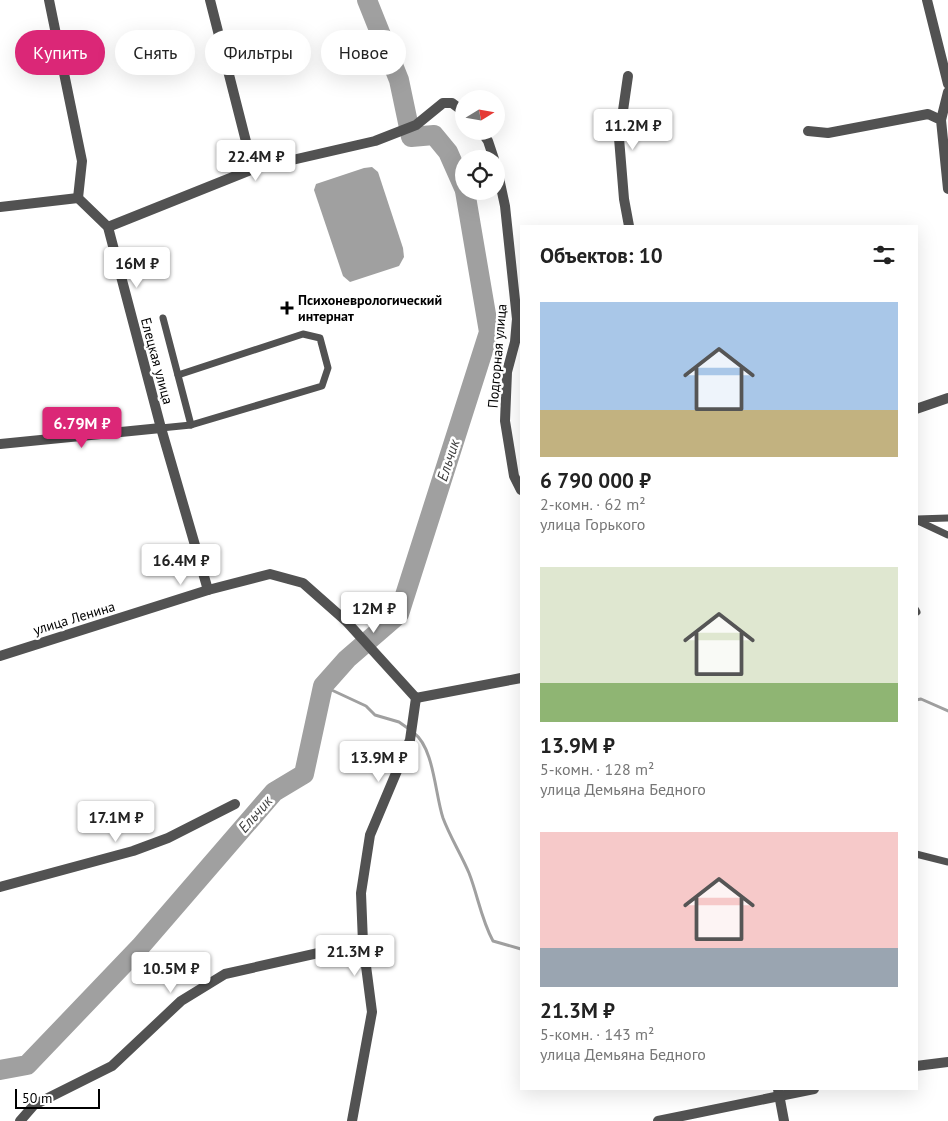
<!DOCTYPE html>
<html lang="ru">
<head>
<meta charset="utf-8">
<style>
  body { margin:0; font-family:"PT Sans",sans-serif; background:#f6f6f6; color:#222; height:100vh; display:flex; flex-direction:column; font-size:19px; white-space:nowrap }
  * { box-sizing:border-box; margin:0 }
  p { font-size:16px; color:#767676 }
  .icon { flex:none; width:28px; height:28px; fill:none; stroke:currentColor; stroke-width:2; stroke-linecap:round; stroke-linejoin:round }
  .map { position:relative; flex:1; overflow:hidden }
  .side { position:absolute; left:520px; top:225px; width:398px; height:865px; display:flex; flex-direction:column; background:#fff; border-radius:0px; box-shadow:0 5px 20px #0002 }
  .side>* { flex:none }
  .top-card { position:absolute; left:15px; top:30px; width:430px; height:45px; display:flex; gap:10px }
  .needle { width:32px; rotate:79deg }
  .controls { position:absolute; left:455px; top:90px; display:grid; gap:10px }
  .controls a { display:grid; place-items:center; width:50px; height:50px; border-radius:50%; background:#fff; box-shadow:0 5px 20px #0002; font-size:25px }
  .scale { position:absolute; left:15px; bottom:12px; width:85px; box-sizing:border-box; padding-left:5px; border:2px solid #000; border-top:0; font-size:14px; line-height:18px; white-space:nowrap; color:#000; -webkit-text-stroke:4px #fff; paint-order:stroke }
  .price { position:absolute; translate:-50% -42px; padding:0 11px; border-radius:5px; background:#fff; color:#222; font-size:16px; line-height:32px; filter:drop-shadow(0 1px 2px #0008) }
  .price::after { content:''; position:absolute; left:50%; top:30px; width:15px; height:11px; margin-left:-8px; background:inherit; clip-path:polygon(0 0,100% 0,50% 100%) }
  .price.active { background:#db2777; color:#fff }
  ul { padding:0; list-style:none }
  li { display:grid; align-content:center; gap:10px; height:265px; padding:0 20px }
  li span { display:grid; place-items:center; height:155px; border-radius:0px; color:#555 }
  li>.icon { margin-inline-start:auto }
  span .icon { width:90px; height:90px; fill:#fffc; stroke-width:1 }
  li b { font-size:21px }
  h2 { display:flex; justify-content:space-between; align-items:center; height:60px; padding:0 20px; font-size:21px }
  .tag { padding:0 18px; border-radius:22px; background:#fff; box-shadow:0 5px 20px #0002; font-size:18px; line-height:45px }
  .tag.active { background:#db2777; color:#fff }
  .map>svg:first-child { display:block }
  .water { fill:#a0a0a0 }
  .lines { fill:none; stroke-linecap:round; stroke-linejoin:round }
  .stream { stroke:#a0a0a0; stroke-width:3 }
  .river { stroke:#a0a0a0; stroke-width:20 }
  .lane { stroke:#525252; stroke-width:7 }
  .street { stroke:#525252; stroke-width:10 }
  .poi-dot { fill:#000; stroke:#fff; stroke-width:2 }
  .labels { text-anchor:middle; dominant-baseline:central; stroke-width:5; stroke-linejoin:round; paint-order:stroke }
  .poi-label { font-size:14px; font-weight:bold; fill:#000; stroke:#fff; text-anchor:start }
  .street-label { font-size:14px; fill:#000; stroke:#fff }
  .water-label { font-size:15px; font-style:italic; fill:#414141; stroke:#fff }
</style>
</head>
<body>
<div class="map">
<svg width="948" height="1121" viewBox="0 0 948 1121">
  <rect width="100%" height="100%" fill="#fff"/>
  <path class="water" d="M372,167L378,172L403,248L404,257L399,266L350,282L343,276L314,190L316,184L364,168Z"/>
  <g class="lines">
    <g class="stream">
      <path d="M323,686L366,706L375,715L399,722L409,729"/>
      <path d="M916,700L921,699L948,711"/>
      <path d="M414,733C434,748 435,794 443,818C450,837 461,854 469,873C478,896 481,919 493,941L521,949"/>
    </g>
    <g class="river">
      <path d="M367,0L399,80L411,137L434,135L448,152L464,188"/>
      <path d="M0,1070L27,1065L140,947L274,792L304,774L323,686L347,659L399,614L489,332L465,191"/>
    </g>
    <g class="lane">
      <path d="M163,318L191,425"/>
      <path d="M161,428L191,425L322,386L328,368L320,338L303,334L178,375"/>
      <path d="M917,519L948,518"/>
      <path d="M916,520L948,535"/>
      <path d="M916,610L917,612"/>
      <path d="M916,854L948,862"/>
    </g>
    <g class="street">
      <path d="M49,0L82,161L78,198L108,227L161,428L208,590"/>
      <path d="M210,0L253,169"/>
      <path d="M927,0L948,84"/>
      <path d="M628,76L619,138L624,199L629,226"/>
      <path d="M941,120L948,92"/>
      <path d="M481,131L488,141L494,159"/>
      <path d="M808,131L828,133L928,114L941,120L948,189"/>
      <path d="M496,164L505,206L517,319L515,342L507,372L505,421L514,476L521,490"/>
      <path d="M0,207L78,198"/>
      <path d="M108,227L253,169L375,141L416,125L443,103H452L464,112"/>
      <path d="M916,409L948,398"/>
      <path d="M0,444L161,428"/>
      <path d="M0,656L208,590L270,574L303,583L346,621L416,698L521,678"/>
      <path d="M0,887L133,851L168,838L235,804"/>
      <path d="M916,1066L948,1062"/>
      <path d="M778,1089L784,1121"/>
      <path d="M20,1121L34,1105L112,1066L181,1001L225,974L363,943"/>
      <path d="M352,1121L372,1012L363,943L361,893L370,835L410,740L416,698"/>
      <path d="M658,1121L814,1089"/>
    </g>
  </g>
  <path class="poi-dot" d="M284.5 300.5h5v5h5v5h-5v5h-5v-5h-5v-5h5z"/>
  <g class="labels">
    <g class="poi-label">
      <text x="298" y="300">Психоневрологический<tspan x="298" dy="16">интернат</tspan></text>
    </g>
    <g class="street-label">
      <text transform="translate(497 356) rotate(-85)">Подгорная улица</text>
      <text transform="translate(157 361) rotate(75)">Елецкая улица</text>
      <text transform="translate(74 618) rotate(-17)">улица Ленина</text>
    </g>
    <g class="water-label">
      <text transform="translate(448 460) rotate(-72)">Ельчик</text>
      <text transform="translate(255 814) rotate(-49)">Ельчик</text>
    </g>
  </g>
</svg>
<div class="controls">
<a><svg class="needle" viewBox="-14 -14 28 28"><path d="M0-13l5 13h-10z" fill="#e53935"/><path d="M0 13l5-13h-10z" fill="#767676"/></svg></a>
<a><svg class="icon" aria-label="locate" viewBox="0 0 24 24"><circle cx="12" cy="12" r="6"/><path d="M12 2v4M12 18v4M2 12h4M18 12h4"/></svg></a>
</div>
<div class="scale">50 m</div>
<b class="price" style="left:633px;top:151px">11.2M ₽</b>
<b class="price" style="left:256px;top:182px">22.4M ₽</b>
<b class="price" style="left:137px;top:289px">16M ₽</b>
<b class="price active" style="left:82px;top:449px">6.79M ₽</b>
<b class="price" style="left:181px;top:586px">16.4M ₽</b>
<b class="price" style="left:374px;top:634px">12M ₽</b>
<b class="price" style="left:379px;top:783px">13.9M ₽</b>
<b class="price" style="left:116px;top:843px">17.1M ₽</b>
<b class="price" style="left:355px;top:977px">21.3M ₽</b>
<b class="price" style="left:171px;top:994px">10.5M ₽</b>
<div class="top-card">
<a class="tag active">Купить</a>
<a class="tag">Снять</a>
<a class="tag">Фильтры</a>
<a class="tag">Новое</a>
</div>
<section class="side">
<h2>Объектов: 10<svg class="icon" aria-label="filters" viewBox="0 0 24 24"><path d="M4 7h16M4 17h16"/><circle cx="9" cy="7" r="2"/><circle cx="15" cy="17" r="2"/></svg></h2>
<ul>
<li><span style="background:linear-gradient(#a9c7e8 70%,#c2b280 0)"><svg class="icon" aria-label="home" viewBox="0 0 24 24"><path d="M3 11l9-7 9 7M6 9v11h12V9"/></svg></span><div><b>6 790 000 ₽</b><p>2-комн. · 62 m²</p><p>улица Горького</p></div></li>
<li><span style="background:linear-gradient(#dfe7d0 75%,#8fb573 0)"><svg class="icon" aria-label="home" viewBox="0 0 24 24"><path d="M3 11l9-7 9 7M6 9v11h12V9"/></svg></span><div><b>13.9M ₽</b><p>5-комн. · 128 m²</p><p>улица Демьяна Бедного</p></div></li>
<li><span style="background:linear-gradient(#f6c9c9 75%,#9aa5b1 0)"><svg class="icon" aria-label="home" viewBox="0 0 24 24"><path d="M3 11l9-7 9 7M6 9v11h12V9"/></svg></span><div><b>21.3M ₽</b><p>5-комн. · 143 m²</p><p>улица Демьяна Бедного</p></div></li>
</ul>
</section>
</div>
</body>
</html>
